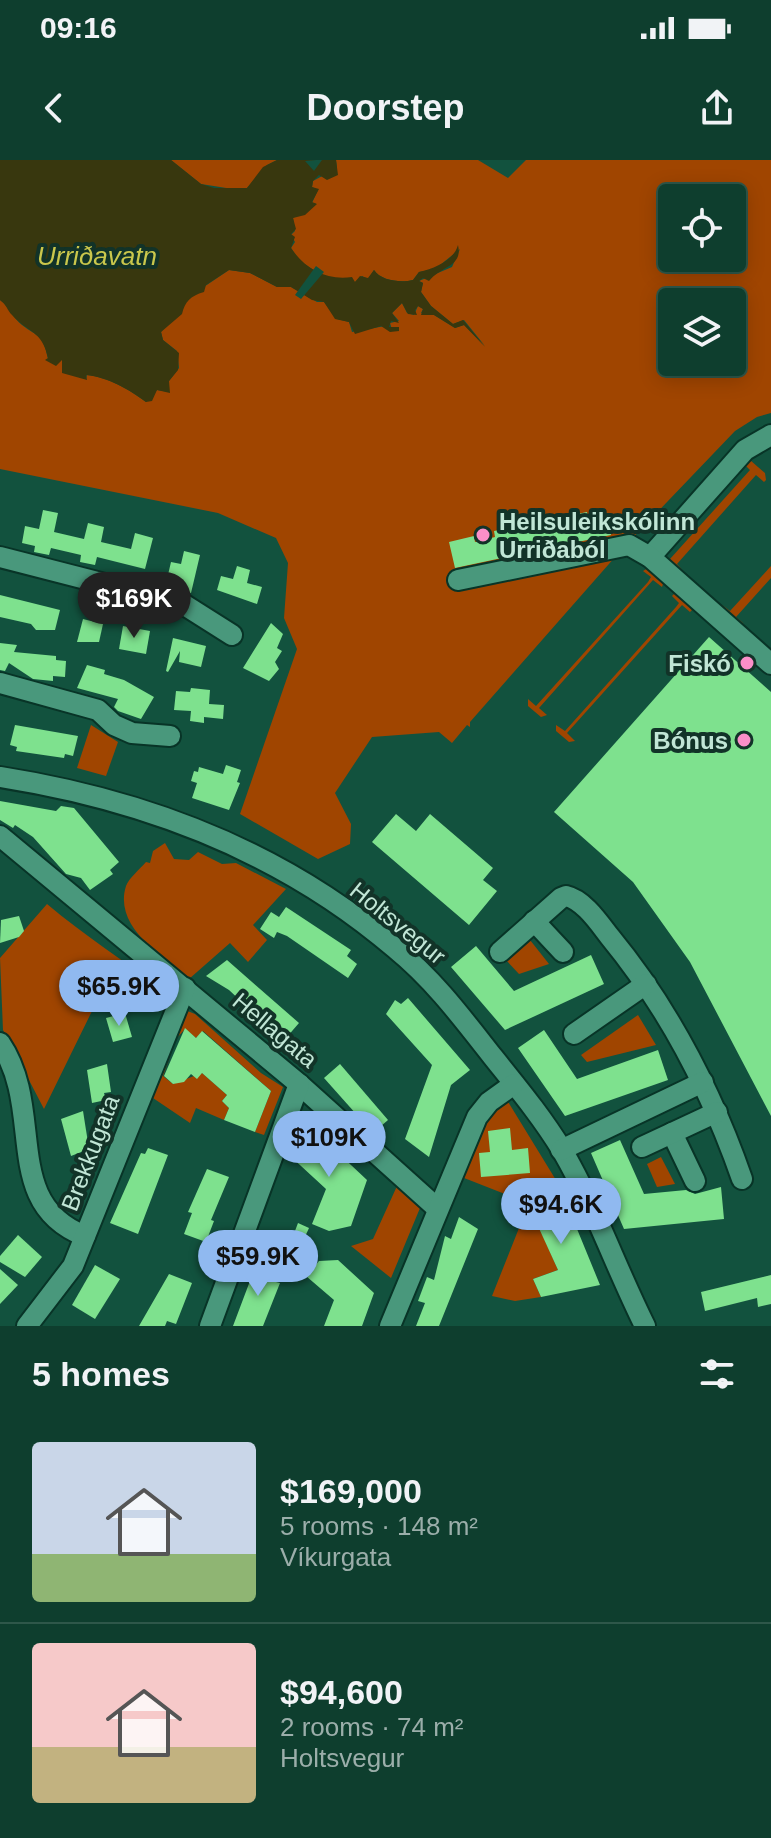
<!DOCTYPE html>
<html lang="en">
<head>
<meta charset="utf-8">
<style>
  body { margin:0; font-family:Arial,sans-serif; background:#174536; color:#f1f3f6; height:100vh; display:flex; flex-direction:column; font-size:30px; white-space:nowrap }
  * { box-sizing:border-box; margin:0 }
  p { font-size:26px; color:#9baeaa }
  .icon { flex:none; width:44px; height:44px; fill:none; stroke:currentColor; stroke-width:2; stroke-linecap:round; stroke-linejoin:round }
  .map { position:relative; height:1166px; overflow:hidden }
  .details { display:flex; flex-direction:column; background:#0e3e2e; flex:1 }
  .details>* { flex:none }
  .buttons { position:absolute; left:658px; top:24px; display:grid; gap:16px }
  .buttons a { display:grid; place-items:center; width:88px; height:88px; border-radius:8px; background:#0e3e2e; box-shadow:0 4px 20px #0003,0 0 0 2px #2e574a; font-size:40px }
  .price { position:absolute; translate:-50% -68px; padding:0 18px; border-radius:28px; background:#90b9f0; color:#111; font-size:26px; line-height:52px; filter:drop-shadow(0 2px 4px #0008) }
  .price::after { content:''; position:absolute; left:50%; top:48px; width:24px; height:18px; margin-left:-12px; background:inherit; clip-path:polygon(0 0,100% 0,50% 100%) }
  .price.on { background:#222; color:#fff }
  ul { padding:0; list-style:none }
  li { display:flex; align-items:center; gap:24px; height:200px; padding:0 32px }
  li+li { border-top:2px solid #2e574a }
  li span { display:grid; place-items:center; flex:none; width:224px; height:160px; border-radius:8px; color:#555 }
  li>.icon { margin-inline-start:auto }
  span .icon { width:96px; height:96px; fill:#fffc; stroke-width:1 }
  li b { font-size:34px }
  h2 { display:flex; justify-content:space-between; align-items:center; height:96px; padding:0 32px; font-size:34px }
  .status { display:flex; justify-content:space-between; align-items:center; height:56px; padding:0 40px; background:#0e3e2e; direction:ltr }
  .status svg { height:22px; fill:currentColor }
  header { display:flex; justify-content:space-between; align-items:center; height:104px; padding:0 32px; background:#0e3e2e; font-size:36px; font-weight:700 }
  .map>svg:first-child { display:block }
  .green { fill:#a04500; fill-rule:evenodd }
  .water { fill:#38370e }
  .pier { fill:#12523e }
  .building { fill:#7ee18e }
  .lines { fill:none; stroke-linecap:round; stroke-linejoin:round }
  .minor-casing { stroke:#083427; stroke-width:24 }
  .minor { stroke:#49987c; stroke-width:20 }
  .poi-dot { fill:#fa8fc8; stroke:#123328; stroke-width:3 }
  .labels { text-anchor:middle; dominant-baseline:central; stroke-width:8; stroke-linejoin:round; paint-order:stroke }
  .poi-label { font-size:24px; font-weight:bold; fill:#c1e6d6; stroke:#123328; text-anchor:end }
  .street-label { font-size:24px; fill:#c1e6d6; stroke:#123328 }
  .water-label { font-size:26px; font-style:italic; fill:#cac74c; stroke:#123328 }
</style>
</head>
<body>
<div class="status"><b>09:16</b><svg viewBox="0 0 49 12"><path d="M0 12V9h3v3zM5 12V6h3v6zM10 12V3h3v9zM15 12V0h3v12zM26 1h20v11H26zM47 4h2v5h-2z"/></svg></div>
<header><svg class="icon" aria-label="back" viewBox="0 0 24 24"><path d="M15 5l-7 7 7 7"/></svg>Doorstep<svg class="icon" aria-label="share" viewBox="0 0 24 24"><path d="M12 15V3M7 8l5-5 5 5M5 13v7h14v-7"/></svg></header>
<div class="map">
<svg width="771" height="1166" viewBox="0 0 771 1166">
  <rect width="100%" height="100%" fill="#12523e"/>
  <g class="green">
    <path d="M171,0H277L267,5L247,28L239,30L201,24Z"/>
    <path d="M336,0H478L508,18L526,0H771V253L757,257L735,271L623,388L470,562V567L467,565L452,583L439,572L372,577L335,633L351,664L350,684L318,699L240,654L297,489L284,458L288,403L276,378L218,353L0,309V140C10,147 13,158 22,165C39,178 43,174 48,199L46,200H62L64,212L86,219L87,215C108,217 130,230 146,242L157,230L169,232V221L179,208L177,191L163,180L161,172L192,135L229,110L250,113L277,127H291L317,142H324L337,159L349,162L352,172L385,166L392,170L390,163L399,161L392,153L402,143L407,153L414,155L418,146L423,149L421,153L434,155L455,168L464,165L485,186L464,160L453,164L431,146L421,132L423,123L419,121L452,107L460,89L435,109L419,112L413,120C402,123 381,121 374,110L368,119L362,116L355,122L324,117L300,101L291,88L295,82L291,75L295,71L293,58L316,43H312L318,30L312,27L313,21L337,8ZM672,38H732V98H672ZM672,142H732V202H672Z"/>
    <path d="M750,300L765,313L766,320L764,322L756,315L677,404L684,412L661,399L662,393L670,399L750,310L743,303Z"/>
    <path d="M771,406V418L736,457L744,464L721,450L722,445L730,451Z"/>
    <path d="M648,408L663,424L662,427L653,420L539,548L547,555L541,557L528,546V539L536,546L648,422L651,417L643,411Z"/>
    <path d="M674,434H679L692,450L690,452L682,445L567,573L575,581L569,582L556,571V565L565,571L676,447L679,443L672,436Z"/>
    <path d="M91,565L118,582L106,616L77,608Z"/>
    <path d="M165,683L174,699L189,700L198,692L222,704L236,703L286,729L253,765L267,780L248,802L230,783L189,819C163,797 113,767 126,726C129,718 140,709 146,702L150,703L153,691Z"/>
    <path d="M47,744C85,776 124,800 162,831L153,847L124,839L93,849L44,949L3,870L0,798Z"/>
    <path d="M530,780L549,804L519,814L505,799Z"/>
    <path d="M185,850L195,854L261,913L283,927L264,975L255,972L271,931L203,871L196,878L185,869L176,879L163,916L173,924L202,913L227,935L222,941L229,948L224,960L196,948L190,963L150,936Z"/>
    <path d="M638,855L656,885L587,902L581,895Z"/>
    <path d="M507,940L559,1025L528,1042L558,1110L533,1119L541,1137L515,1141L492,1136L525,1053L512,1047L515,1038L459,1016L489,958Z"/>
    <path d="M661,997L675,1024L657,1027L647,1004Z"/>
    <path d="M397,1026L420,1048L391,1118L351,1086L373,1079Z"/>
  </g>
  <path class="water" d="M0,0H171L201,24L214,28H247L263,7L277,0H316L305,1L314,11L322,0H336L338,15L327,20L319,15L313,21L312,27L319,29L312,42L317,44L305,55L293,58L296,69L291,74L295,77L291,88C304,108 326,121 352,117L355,122L360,116L368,118L374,110C381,121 401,123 413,120L419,112C436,108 454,100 458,85C463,107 442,105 429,121L423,118L419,121L423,123L421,132L431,146L453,164L463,160L485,187L464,165L455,168L434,155H421L423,149L418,146L415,150L417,155L408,154L402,143L392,153L399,163L391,161L389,167H399V171L390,172L381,166L355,174L349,162L335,159L324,142L312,140L291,127H277L250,113L229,110L206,125L204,132C190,136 185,142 182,154L161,172L163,180L179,193L178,210L169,221L170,233L157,230L152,241L146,242C130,230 108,217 86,215L87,220L62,213V200L56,206L45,200L48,198C42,170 28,173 12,155C7,150 7,145 0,140Z"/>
  <path class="pier" d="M316,106L324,112L301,139L295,135Z"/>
  <g class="building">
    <path d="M43,350L58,353L54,372L84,379L88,363L104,367L101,382L131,389L135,373L153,378L145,409L97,397L95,405L80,402L81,395L51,388L49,395L34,392L35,386L22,383L25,366L39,369Z"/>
    <path d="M587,352L589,364L608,361L611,375L455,408L449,382L474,376L475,382L495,377L494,371Z"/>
    <path d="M184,391L200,395L191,433L176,429L177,421L167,419L171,402L181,404Z"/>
    <path d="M237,406L250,410L247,423L262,427L257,444L217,430L221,416L233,419Z"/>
    <path d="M0,435L60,450L55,470H36L31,464L0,457Z"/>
    <path d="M83,459L103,464L99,482H77Z"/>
    <path d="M271,463L283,474L277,488L282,491L275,502L279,509L269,521L243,508Z"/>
    <path d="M123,466L150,471L146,494L119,489Z"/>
    <path d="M709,477L771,532V956L690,802L633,722L554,652Z"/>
    <path d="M173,478L206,486L201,507L179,502L180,491L168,512L166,511Z"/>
    <path d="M0,483L17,485L14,492L56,496V500L66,501L65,517L53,516V521L33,519L9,503L5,511L0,510Z"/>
    <path d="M87,505L105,510L104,514L124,520L154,537L141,559L118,551L114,547L118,539L77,528Z"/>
    <path d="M191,528L210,530L209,544L224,545L223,559L204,557V563L190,561L191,551L174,550L176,531L190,532Z"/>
    <path d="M15,565L78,576L73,596L65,594L64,598L16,591L17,587L10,585Z"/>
    <path d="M226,605L241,610L237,622L240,623L229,650L192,638L197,623L191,621L194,611L198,612L199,607L223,614Z"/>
    <path d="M0,641L56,651L61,646L74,648L119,702L110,710L113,714L90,730L81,718L66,714L33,677L15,665L13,668L0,660Z"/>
    <path d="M396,654L416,671L430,654L493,708L483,720L497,731L469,765L372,682Z"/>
    <path d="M286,747L351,790L347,796L357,804L348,818L287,776L277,772L274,778L260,769L271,752L279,757Z"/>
    <path d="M19,756L24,771L19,777L0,783L1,760Z"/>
    <path d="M476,786L514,831L591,795L604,824L505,870L451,807Z"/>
    <path d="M227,800L299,863L286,878L277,870L275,873L229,830L206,816Z"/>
    <path d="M408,838L470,910L451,925L429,997L405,979L432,905L386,854L395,840L401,844Z"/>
    <path d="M125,853L132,877L113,882L106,858Z"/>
    <path d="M185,868L196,878L202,871L271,931L255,972L224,960L229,948L222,941L227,935L202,913L197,919L191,914L184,922L173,924L164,916Z"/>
    <path d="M544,870L577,919L658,890L668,920L565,956L518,888Z"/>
    <path d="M107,904L111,932L104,933L106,940L92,943L87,910Z"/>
    <path d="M340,904L388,960L373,973L324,918Z"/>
    <path d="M83,951L89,989L71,996L61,959Z"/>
    <path d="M303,960L367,1020L351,1066L329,1071L312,1064L326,1029L288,994Z"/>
    <path d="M510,968L512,990L528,988L530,1013L481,1017L479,993L490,992L488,971Z"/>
    <path d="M620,980L644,1034L686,1030L695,1034L721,1027L724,1059L624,1069L591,993Z"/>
    <path d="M148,988L168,995L138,1074L110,1063L141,993L145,994Z"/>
    <path d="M207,1009L229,1017L211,1060L214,1061L206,1082L184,1074L192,1053L188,1052Z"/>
    <path d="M559,1025L600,1125L541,1137L533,1119L558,1110L527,1042Z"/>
    <path d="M459,1057L478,1069L439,1166H416L425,1143L418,1141L427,1117L434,1120L445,1076L451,1079Z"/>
    <path d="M298,1063L309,1068L302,1083L292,1079Z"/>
    <path d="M18,1075L42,1097L25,1117L0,1102V1096Z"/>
    <path d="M338,1100L374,1133L362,1166H324L334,1140L306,1116L319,1101Z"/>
    <path d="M95,1105L120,1119L95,1159L72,1145Z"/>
    <path d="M256,1105L279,1114L276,1122L280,1123L263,1166H233Z"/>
    <path d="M0,1109L18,1125L0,1144Z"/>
    <path d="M169,1114L192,1123L176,1164L167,1161L165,1166H139Z"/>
    <path d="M771,1115V1144L758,1147L757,1138L705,1151L701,1132Z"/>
  </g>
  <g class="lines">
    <defs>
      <g id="minor">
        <path d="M0,397L183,444L232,475"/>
        <path d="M650,397L745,290L771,275"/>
        <path d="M458,420L629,385L650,397L771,504"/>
        <path d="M0,523L98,550L114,565L132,573L170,576"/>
        <path d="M0,617C146,640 282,691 396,789C434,820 463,859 493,897C517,927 542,957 562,990C595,1047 616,1108 645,1166"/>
        <path d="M0,676L299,924L438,1049"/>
        <path d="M534,761L563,792"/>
        <path d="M500,792L561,738L566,736C584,740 599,763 610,777C670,850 711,930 742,1019"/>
        <path d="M574,874L646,824"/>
        <path d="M0,883C46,951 0,1043 85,1076"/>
        <path d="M672,973L695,1021"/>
        <path d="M642,987L717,952"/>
        <path d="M561,990L703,922"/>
        <path d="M27,1166L73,1106L185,828"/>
        <path d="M210,1166L299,924"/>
        <path d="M390,1166L477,957L489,942L514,924"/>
      </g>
    </defs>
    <use href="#minor" class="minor-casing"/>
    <use href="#minor" class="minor"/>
  </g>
  <g class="poi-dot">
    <circle cx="483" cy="375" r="8"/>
    <circle cx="747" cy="503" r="8"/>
    <circle cx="744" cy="580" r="8"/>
  </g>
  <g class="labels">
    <g class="poi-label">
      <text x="499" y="361" text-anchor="start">Heilsuleikskólinn<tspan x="499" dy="28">Urriðaból</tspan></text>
      <text x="731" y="503">Fiskó</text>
      <text x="728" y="580">Bónus</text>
    </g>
    <g class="street-label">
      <text transform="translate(398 763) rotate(39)">Holtsvegur</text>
      <text transform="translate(275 870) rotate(40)">Hellagata</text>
      <text transform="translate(90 993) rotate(-69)">Brekkugata</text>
    </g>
    <g class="water-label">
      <text x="97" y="96">Urriðavatn</text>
    </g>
  </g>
</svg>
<div class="buttons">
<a><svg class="icon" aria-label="locate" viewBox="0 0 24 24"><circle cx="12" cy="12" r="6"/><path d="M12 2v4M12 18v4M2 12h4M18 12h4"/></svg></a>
<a><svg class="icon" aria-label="layers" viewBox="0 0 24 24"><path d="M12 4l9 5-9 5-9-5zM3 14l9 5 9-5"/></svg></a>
</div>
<b class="price on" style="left:134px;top:480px">$169K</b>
<b class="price" style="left:119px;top:868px">$65.9K</b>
<b class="price" style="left:329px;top:1019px">$109K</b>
<b class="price" style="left:561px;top:1086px">$94.6K</b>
<b class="price" style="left:258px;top:1138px">$59.9K</b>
</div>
<section class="details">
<h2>5 homes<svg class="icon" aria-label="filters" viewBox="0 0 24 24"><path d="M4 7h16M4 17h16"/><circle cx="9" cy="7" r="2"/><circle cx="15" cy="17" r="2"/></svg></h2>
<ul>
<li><span style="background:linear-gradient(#c9d6e8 70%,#8fb573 0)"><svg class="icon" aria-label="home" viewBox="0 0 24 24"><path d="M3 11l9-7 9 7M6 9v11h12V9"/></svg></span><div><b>$169,000</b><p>5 rooms · 148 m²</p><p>Víkurgata</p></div></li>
<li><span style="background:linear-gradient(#f6c9c9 65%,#c2b280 0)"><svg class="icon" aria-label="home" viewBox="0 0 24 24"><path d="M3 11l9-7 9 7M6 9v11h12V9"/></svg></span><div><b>$94,600</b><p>2 rooms · 74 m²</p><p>Holtsvegur</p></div></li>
</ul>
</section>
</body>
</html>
